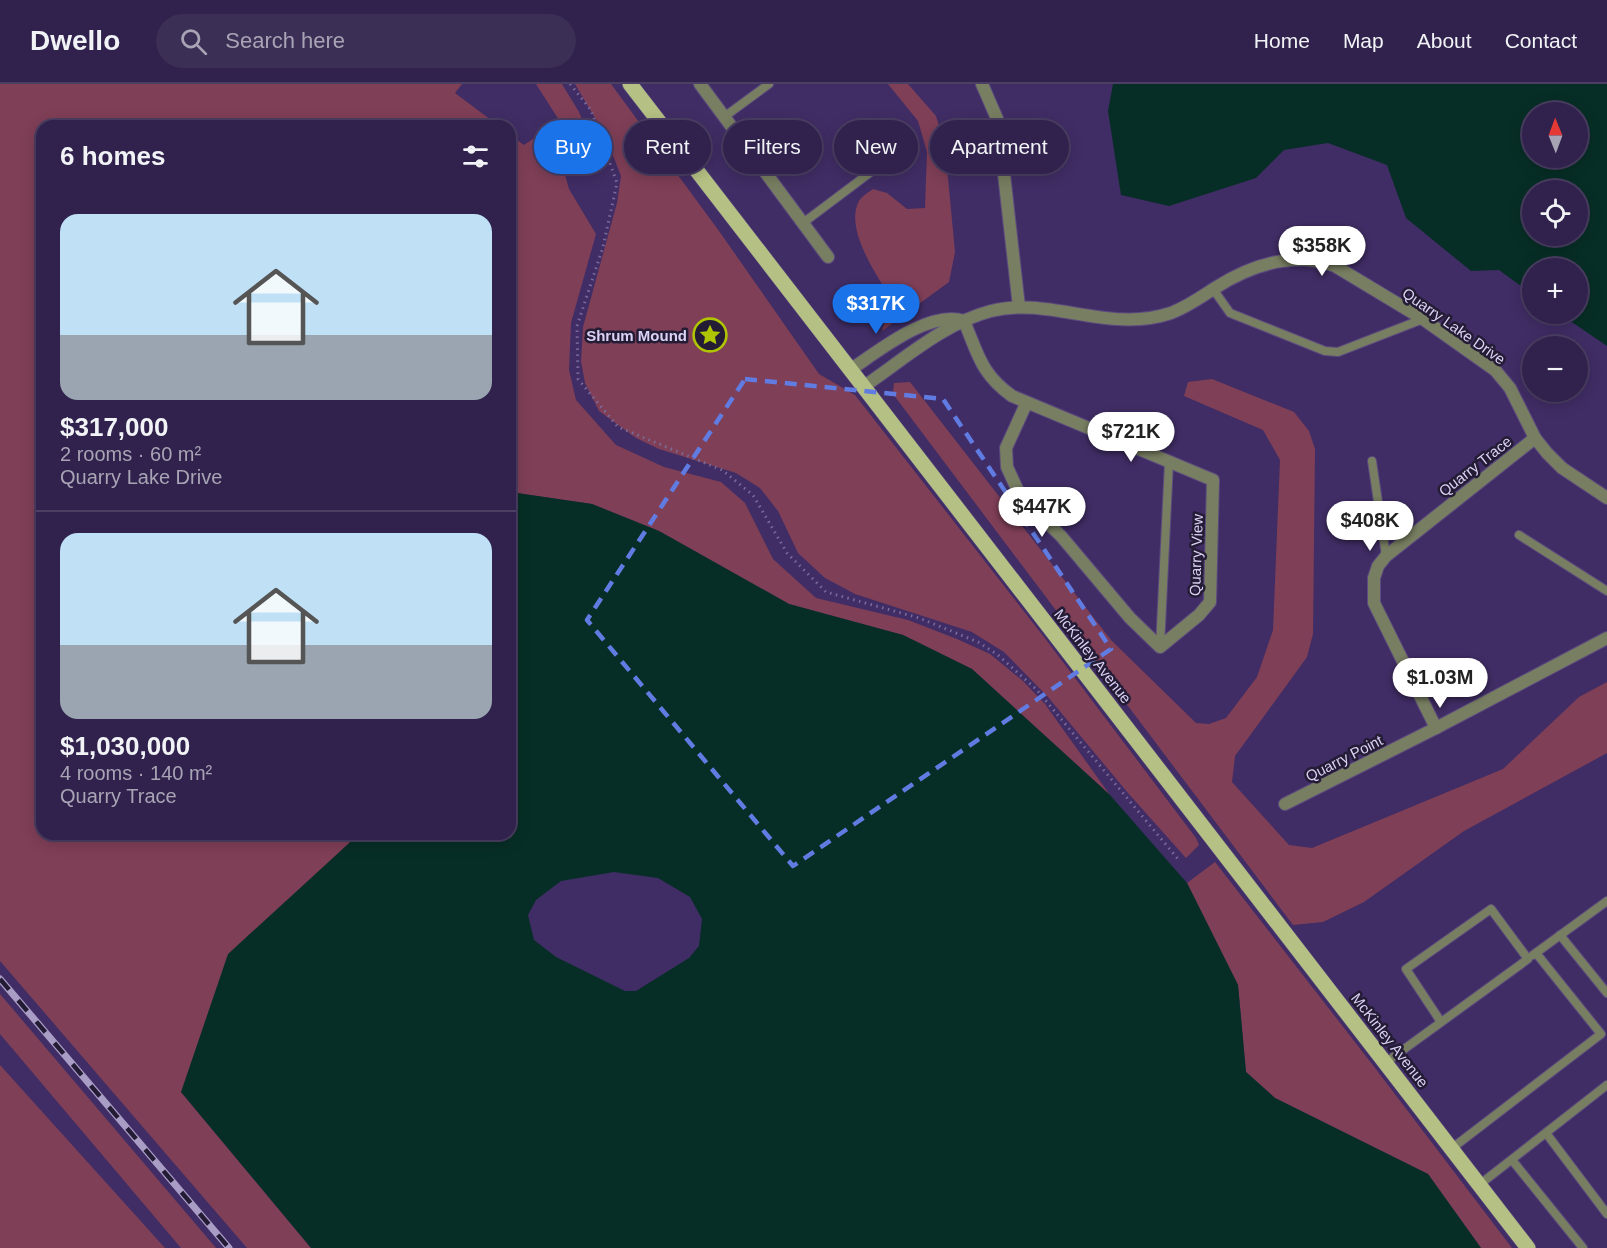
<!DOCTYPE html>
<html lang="en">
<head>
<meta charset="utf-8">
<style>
  body { margin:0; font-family:Helvetica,sans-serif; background:#3c2f56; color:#f1f3f6; height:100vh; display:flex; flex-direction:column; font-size:22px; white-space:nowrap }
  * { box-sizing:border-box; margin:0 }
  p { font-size:20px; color:#a8a4b5 }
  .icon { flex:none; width:33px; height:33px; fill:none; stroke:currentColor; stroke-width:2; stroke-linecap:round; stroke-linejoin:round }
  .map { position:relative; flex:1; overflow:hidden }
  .panel { position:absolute; left:36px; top:36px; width:480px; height:720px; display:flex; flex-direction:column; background:#30224c; border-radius:18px; box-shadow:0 3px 15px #0003,0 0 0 2px #4b3f64 }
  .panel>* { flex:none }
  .top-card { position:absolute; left:534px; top:36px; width:570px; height:54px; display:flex; gap:12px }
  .needle { width:39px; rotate:359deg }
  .fabs { position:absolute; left:1522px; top:18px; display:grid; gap:12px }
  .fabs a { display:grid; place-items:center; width:66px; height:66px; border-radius:50%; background:#30224c; box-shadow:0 3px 15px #0003,0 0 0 2px #4b3f64; font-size:30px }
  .price { position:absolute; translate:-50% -51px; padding:0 14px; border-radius:21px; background:#fff; color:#222; font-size:20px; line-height:39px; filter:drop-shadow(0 2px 3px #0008) }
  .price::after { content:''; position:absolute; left:50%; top:36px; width:18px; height:14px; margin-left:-9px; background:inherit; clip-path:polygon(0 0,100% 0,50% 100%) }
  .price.selected { background:#1a73e8; color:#fff }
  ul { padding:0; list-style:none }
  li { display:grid; align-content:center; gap:12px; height:318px; padding:0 24px }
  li+li { border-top:2px solid #4b3f64 }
  li span { display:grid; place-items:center; height:186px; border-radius:18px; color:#555 }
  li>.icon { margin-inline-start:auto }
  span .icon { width:108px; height:108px; fill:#fffc; stroke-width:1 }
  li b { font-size:26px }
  h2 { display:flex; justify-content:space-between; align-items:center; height:72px; padding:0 24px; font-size:26px }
  .tag { padding:0 21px; border-radius:27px; background:#30224c; box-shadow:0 3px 15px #0003,0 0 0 2px #4b3f64; font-size:21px; line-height:54px }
  .tag.selected { background:#1a73e8; color:#fff }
  header { display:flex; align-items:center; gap:36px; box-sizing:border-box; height:84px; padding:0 30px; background:#30224c; border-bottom:2px solid #4b3f64 }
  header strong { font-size:28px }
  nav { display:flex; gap:33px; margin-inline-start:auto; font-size:21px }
  .search { width:420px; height:54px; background:#3c2f56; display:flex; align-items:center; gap:15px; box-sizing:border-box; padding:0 21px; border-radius:33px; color:#a8a4b5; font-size:22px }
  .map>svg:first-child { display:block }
  .green { fill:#7f3f57 }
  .water { fill:#072e26; fill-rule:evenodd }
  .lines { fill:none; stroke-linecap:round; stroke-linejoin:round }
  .lane-casing { stroke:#5c4b7f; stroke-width:10 }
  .street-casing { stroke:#5c4b7f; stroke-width:14 }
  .primary-casing { stroke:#5c4b7f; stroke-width:16 }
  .path { stroke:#7a6b9b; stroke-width:3; stroke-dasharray:1.5 4.5; stroke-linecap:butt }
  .lane { stroke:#787e61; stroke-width:8 }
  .street { stroke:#787e61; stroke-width:12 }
  .primary { stroke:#b5c084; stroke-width:15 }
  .rail-casing { stroke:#a99dc6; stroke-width:7 }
  .rail { stroke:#241c35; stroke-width:4.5; stroke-dasharray:14; stroke-linecap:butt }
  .marked { fill:none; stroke:#607ce2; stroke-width:4.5; stroke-dasharray:12 8; stroke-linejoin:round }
  .labels { text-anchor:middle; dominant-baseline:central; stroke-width:5; stroke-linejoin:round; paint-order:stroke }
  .street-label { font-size:15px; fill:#dbd2f5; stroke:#241c35 }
  .poi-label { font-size:15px; font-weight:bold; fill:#dbd2f5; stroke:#241c35; text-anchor:end }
</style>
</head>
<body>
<header>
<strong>Dwello</strong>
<div class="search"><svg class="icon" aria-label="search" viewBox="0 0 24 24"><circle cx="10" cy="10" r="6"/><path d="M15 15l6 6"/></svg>Search here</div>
<nav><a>Home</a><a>Map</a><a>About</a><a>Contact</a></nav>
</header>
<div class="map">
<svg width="1607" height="1164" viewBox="0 0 1607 1164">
  <rect width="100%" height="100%" fill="#402d65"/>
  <g class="green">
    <path d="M0,0H462L455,9L499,42H42V750H359L304,802L181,1008L311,1164H247L0,877Z"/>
    <path d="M536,0H562L579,28L596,68L594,81L587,80Z"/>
    <path d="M575,0H611L719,147L819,290L855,311L1044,553L1196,754L1199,761L1186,774L1128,709L1048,613L1004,568L972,548L855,510L825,494L798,469L778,427L760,404L736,389L659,365L636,354L599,327L585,299L581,277L583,243L617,119L621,92L605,51Z"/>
    <path d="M888,0H908L936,32L945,62L955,168L949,198L882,247L891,215C877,191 844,145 859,117C862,112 869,108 873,105L887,109L907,125L925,124L927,68L918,37Z"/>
    <path d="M546,46L558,66L569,105L596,150L571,239L569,286L576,316L616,361L664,383L721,398L745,419L773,475L816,514L908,536L957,555L990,570L1023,597L1045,620L1110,711L972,585L903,551L789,520L659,447L592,420L510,408V51L524,61Z"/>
    <path d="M1212,295L1294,328L1309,347L1315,365L1313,550L1307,573L1235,672L1232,698L1289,761L1312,764L1503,685L1579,613L1607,598V669L1464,747L1364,818L1323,838L1293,841L893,310L894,299L910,298L1111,556L1196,639L1209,640L1226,634L1257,593L1273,546L1280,376L1263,346L1184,312L1188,298Z"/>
    <path d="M1215,778L1372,980L1512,1164H1481L1428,1090L1275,1014L1246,988L1238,901L1187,799Z"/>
    <path d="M0,910L216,1164H181L0,950Z"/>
    <path d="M0,981L165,1164H0Z"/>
  </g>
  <g class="water">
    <path d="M1113,0H1607V262L1560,230H1578V184H1533V211L1499,186L1471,187L1406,134L1387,81L1328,59L1284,66L1256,94L1169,122L1121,111L1108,27ZM1533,28H1578V74H1533ZM1533,106H1578V152H1533Z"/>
    <path d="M510,408L592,420L659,447L789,520L903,551L972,585L1110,711L1187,799L1238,901L1246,988L1275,1014L1428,1090L1481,1164H311L181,1008L228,870L359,750H510ZM614,788L658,794L690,813L702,835L699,862L689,874L636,907H625L556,873L534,856L528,831L536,816L561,797Z"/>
  </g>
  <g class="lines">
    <defs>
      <g id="lane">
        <path d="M724,33L769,0"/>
        <path d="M803,139L908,60"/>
        <path d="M1213,205L1230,229L1325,267L1338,268L1423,235"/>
        <path d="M1372,377L1386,472"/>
        <path d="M1519,451L1607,507"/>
        <path d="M1160,563L1169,378"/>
        <path d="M1560,851L1607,909"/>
        <path d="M1533,871L1607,817"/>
        <path d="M1385,979L1528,875L1491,825L1406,885L1441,938"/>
        <path d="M1546,1049L1607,1130"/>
        <path d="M1451,1065L1601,950L1536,869"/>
        <path d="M1512,1076L1583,1164"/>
        <path d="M1479,1101L1607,1001"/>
      </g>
      <g id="street">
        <path d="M700,0L828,173"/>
        <path d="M982,0L998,37L1019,223"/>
        <path d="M964,237C978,270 981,290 1012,312L1213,396L1210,518L1199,531L1160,563L1130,534L1061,452L1026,418L1018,407L1007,383L1006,364L1026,320"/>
        <path d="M850,286C877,268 930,225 964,237"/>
        <path d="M863,303C903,276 944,239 991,227C1050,212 1108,250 1171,229C1187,223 1201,213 1215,204C1251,181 1292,167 1335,182L1423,235L1495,286L1510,304L1535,354L1547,369L1562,384L1607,414"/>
        <path d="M1436,644L1374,519V494L1378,482L1386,472L1535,354"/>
        <path d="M1285,720L1436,644L1607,554"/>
      </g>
      <path id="primary" d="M630,0L1528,1164"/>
    </defs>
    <use href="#lane" class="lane-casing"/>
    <use href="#street" class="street-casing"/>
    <use href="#primary" class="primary-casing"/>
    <path class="path" d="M570,0L591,26L617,99L603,163L577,242L578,295L618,343L722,386L753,411L787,469L826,508L919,534L978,558L998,571L1036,605L1178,775"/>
    <use href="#lane" class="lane"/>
    <use href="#street" class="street"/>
    <use href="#primary" class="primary"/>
    <defs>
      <path id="rail" d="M0,895L229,1164"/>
    </defs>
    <use href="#rail" class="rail-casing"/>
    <use href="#rail" class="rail"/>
  </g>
  <path class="marked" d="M745,295L943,315L1111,565L793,782L587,536Z"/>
  <defs>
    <symbol id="sight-ring" viewBox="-11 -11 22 22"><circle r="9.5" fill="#241c35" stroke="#b0c502" stroke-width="1.5"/><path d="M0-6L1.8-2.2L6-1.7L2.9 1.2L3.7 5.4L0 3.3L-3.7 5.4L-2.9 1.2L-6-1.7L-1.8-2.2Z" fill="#b0c502"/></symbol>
  </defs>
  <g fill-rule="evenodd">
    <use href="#sight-ring" x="691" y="232" width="38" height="38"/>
  </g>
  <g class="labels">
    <g class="street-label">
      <text transform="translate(1454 242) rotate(35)">Quarry Lake Drive</text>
      <text transform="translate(1475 382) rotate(-38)">Quarry Trace</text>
      <text transform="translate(1196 471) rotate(-88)">Quarry View</text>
      <text transform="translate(1093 572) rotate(52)">McKinley Avenue</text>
      <text transform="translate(1344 674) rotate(-27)">Quarry Point</text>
      <text transform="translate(1390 956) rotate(52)">McKinley Avenue</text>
    </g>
    <g class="poi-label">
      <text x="687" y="251">Shrum Mound</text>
    </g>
  </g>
</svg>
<div class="fabs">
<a><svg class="needle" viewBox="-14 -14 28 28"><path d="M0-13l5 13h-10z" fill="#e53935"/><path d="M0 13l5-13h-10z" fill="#a8a4b5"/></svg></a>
<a><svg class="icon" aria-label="locate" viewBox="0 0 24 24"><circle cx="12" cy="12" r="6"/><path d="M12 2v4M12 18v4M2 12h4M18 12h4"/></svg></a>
<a>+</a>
<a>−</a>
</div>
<b class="price" style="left:1322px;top:193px">$358K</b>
<b class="price selected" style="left:876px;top:251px">$317K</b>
<b class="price" style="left:1131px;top:379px">$721K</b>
<b class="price" style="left:1042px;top:454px">$447K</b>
<b class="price" style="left:1370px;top:468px">$408K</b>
<b class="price" style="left:1440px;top:625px">$1.03M</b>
<div class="top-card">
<a class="tag selected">Buy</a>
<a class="tag">Rent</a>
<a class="tag">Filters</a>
<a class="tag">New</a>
<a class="tag">Apartment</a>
</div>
<section class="panel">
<h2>6 homes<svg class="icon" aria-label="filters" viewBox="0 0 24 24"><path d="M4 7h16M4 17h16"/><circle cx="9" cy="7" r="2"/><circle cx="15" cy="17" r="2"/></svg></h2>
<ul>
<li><span style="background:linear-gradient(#bfe0f5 65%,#9aa5b1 0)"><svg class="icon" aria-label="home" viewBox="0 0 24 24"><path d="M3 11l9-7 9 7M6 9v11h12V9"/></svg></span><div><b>$317,000</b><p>2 rooms · 60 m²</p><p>Quarry Lake Drive</p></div></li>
<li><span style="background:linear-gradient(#bfe0f5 60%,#9aa5b1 0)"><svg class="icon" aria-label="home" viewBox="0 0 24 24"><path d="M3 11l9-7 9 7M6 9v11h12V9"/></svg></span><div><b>$1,030,000</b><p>4 rooms · 140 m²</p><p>Quarry Trace</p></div></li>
</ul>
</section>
</div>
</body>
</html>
